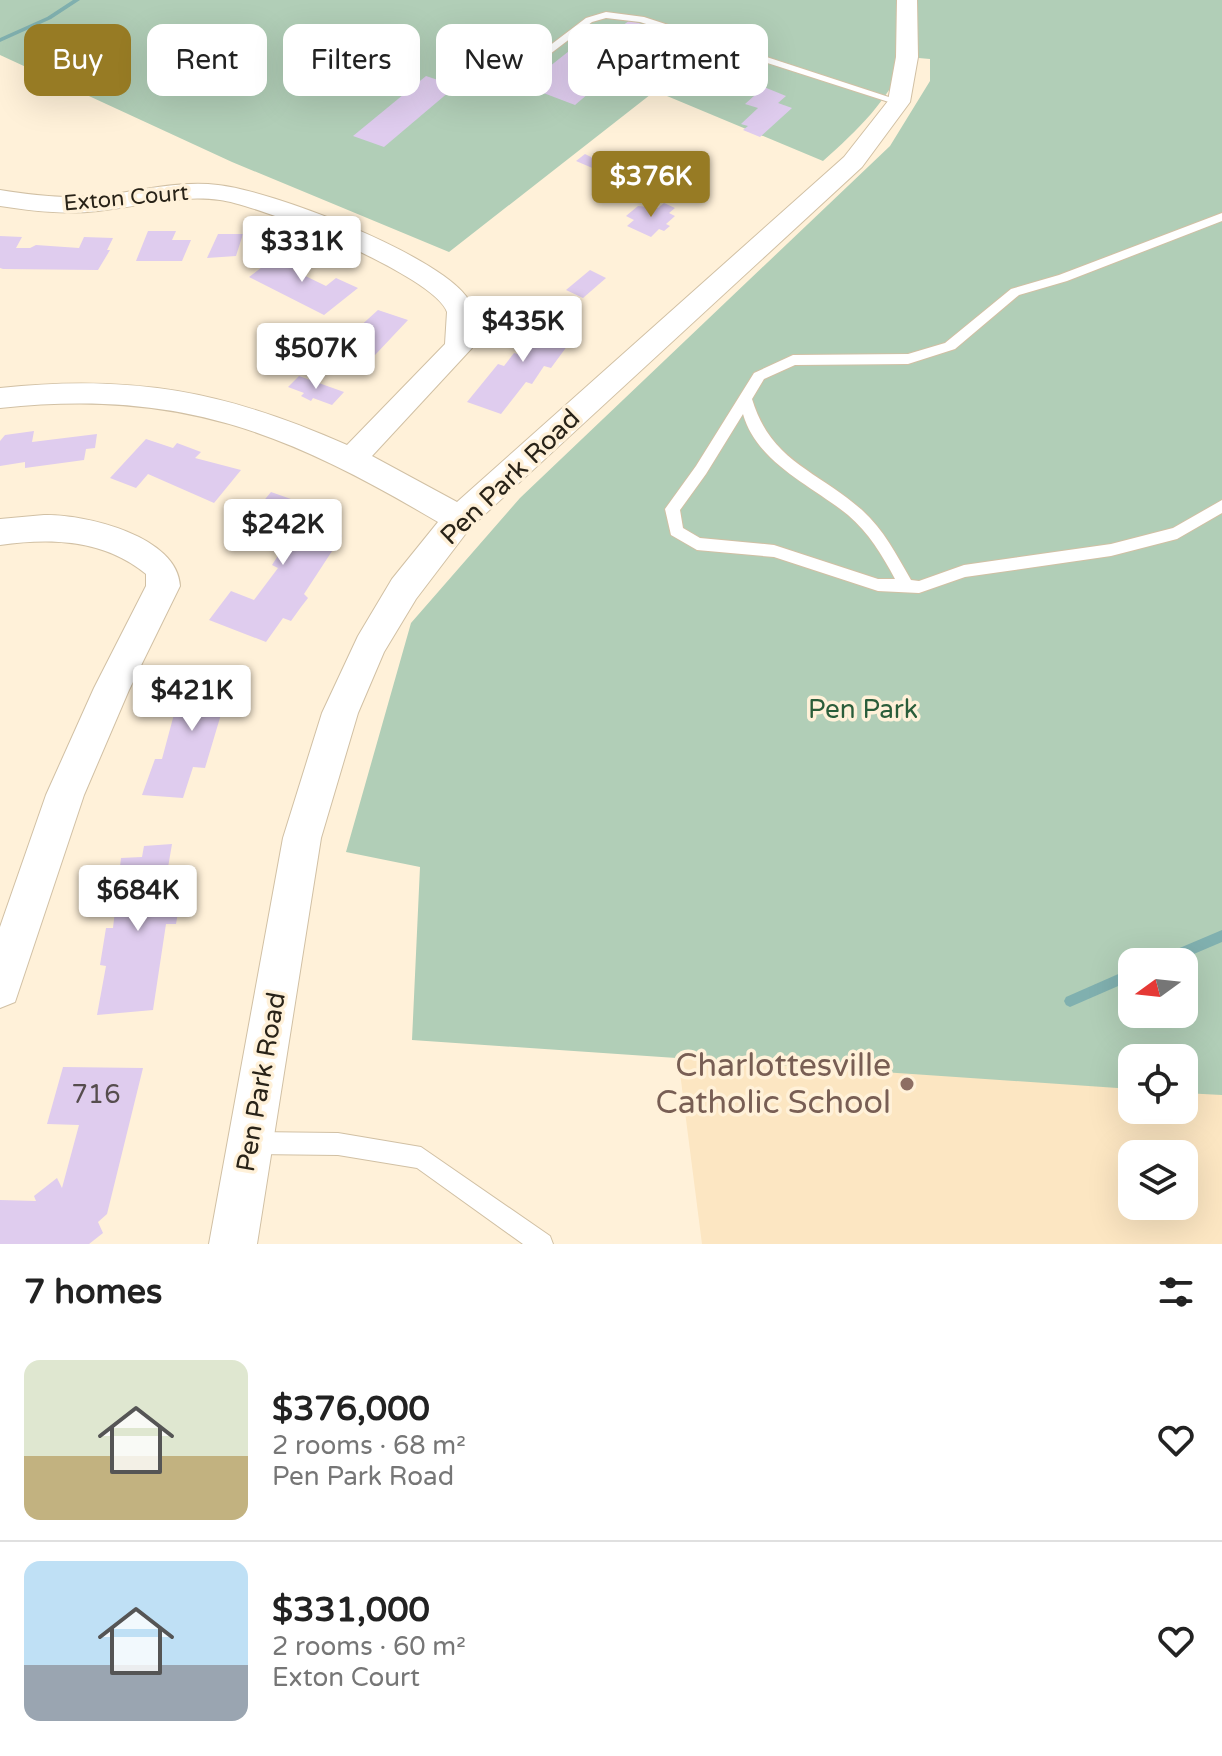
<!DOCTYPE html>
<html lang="en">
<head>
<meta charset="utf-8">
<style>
  body { margin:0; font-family:"Varela Round",sans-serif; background:#f6f6f6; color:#222; height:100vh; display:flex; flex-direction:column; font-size:30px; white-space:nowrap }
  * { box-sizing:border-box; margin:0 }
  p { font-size:26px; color:#767676 }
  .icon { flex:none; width:44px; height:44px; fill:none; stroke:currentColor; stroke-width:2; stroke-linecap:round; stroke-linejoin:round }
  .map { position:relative; height:1244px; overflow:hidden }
  .panel { display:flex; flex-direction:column; background:#fff; flex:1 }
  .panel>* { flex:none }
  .guide { position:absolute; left:24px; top:24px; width:800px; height:72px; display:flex; gap:16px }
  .needle { width:52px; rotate:255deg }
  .tools { position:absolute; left:1118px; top:948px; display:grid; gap:16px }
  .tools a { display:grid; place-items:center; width:80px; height:80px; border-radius:16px; background:#fff; box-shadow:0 8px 32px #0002; font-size:40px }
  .price { position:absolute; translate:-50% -68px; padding:0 18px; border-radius:8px; background:#fff; color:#222; font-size:26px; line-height:52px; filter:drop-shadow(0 2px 4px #0008) }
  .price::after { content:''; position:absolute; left:50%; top:48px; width:24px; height:18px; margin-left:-12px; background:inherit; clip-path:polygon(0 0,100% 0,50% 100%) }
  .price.active { background:#977b24; color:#fff }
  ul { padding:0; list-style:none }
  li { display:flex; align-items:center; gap:24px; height:200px; padding:0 24px }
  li+li { border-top:2px solid #e0e0e0 }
  li span { display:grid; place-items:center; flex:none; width:224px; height:160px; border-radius:16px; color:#555 }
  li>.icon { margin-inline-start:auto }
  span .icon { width:96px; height:96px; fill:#fffc; stroke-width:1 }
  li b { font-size:34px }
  h2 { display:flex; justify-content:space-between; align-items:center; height:96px; padding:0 24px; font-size:34px }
  .tag { padding:0 28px; border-radius:16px; background:#fff; box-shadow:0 8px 32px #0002; font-size:28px; line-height:72px }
  .tag.active { background:#977b24; color:#fff }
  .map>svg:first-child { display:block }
  .built { fill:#fce6c2; fill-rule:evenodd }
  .green { fill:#b1ceb7; fill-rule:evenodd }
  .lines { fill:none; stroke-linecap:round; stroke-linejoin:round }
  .stream { fill:#80b0af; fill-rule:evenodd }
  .building { fill:#dfccee }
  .lane-casing { stroke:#d1c0a4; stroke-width:2 }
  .street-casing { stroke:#d1c0a4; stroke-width:2 }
  .lane { fill:#fff; fill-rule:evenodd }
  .street { fill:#fff; fill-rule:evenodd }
  .education-dot { fill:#8d6e63; stroke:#fff1d9; stroke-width:3 }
  .labels { text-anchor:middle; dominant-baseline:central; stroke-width:7; stroke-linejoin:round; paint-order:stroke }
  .far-street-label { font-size:22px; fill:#292318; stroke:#fff1d9 }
  .street-label { font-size:26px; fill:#292318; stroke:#fff1d9 }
  .park-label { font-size:26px; fill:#2a5d3a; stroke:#fff1d9 }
  .near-number-label { font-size:26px; fill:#564d4e }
  .near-education-label { font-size:32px; fill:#785e54; stroke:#fff1d9; text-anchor:end }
</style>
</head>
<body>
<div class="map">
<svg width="1222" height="1244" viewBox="0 0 1222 1244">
  <rect width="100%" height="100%" fill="#fff1d9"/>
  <path class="built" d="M660,917L1222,957V1244H702ZM1132,962H1184V1014H1132ZM1132,1058H1184V1110H1132ZM1132,1154H1184V1206H1132Z"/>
  <path class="green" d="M0,0H1222V1095L1184,1093V1058H1132V1089L412,1040L420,867L346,852L411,623L520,498L890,146L930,81V59L907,57C888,101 858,130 823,161L655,91L449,252L232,162L0,55ZM1132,962H1184V1014H1132Z"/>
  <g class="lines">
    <g class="stream">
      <path d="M73,0H80L51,19L0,42V38L47,17Z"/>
      <path d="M1222,930V942L1175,962H1154L1156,958Z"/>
      <path d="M1132,968V980L1070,1007L1066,1005L1064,1001L1066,997Z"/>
    </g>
  </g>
  <g class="building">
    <path d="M630,20L662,31L575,105L525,86L603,24L618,29Z"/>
    <path d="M426,76L456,86L384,147L353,136Z"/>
    <path d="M764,87L786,96L778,103L792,108L760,137L743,130L748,126L741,124L758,108L745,104Z"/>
    <path d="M585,154L605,164L597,170L576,161Z"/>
    <path d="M643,156L661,165L643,178L624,169Z"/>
    <path d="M664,203L675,208L669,213L675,216L666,224L670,226L664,231L659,229L651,237L627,226L634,220L626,216L638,206L658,208Z"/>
    <path d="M148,231H176L172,240H191L182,261H136Z"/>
    <path d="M218,234H243L236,256L207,258Z"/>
    <path d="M0,236L22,237L16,248H30L36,245L79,248L84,237L113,238L107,250H110L98,270L3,269L0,268Z"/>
    <path d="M283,251L304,262L293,270L326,286L336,278L358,288L324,315L249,277Z"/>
    <path d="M590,270L606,278L583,298L566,290Z"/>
    <path d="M378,310L408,320L375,355L369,353L349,371L315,359L323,351L328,353L342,338L346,339Z"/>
    <path d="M532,316L561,324L558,328L576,334L551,368L544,366L532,384L526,382L501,414L467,402L498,364L504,366L514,353L521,355L530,344L515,339Z"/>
    <path d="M299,376L344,392L332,405L313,398L311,401L301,396L304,393L288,387Z"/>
    <path d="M34,431L32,442L97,434L95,448L86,449L84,460L25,468V462L0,466V441L5,435Z"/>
    <path d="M146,439L173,448L177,443L201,452L195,458L241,470L214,503L148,474L136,488L110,478Z"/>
    <path d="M271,492L325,511L327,517L336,515L342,537L334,539L336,545L304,594L308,598L301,607L291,621L283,618L266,642L209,620L231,591L254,600L278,568L272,565L281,551L288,554L295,545L288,548L285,535L291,533L280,529L277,533L246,522Z"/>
    <path d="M196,670L241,673L230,711H222L205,768L193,767L183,798L142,795L155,759H162L177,703L184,704Z"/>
    <path d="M172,844L164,891L182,889L176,924H166L153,1010L97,1015L106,966L100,965L106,928H113L121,858L142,857L144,846Z"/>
    <path d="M63,1067L143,1068L107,1214L98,1222L103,1233L89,1244H0V1200L36,1201L34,1196L57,1178L62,1188L79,1125L47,1124Z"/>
  </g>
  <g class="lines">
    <defs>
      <g id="lane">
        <path d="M606,12L644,17L904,102L895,104L640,22L606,18L592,22L504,89L495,87L586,18Z"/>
        <path d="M1222,213V221L1067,281L1019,295L955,349L908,364L795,365L764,379L752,399C771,462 817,470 862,510C884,530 896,554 911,580L919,581L964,565L1111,544L1173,528L1222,500V513L1177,539L1111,556L965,577L919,593L878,591L774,557L697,550L671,535L665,509L696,466L754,373L793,355L908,354L945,343L1011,289L1059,275ZM743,414C757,463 811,485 848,515C869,533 882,555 895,579H878L774,545L700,538L683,528L680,510L706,474Z"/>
        <path d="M252,1132L338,1133L421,1147L550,1236L553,1244H523L417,1168L338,1155L252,1154L244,1151L241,1143L244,1135Z"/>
      </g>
      <g id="street">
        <path d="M897,0H917L918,57L910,102L862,167L470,528L416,599L384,652L358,713L321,838L257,1244H209L283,838L322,713L358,636L392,579L438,522C285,432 181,389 0,408V388C131,374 226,391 347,445L445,344L447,312C435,276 260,205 220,200C179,194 138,207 98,211C65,215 33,211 0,206V190C32,195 64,199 97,196C137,192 178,180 218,185C273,191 433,253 466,296C478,311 478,330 472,348L372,456L457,502L844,157L888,101L896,57Z"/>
        <path d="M44,515C85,514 178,536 180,586L129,690L84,795L15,1002L0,1008V927L46,795L94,688L146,586V574C103,539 51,538 0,545V519Z"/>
      </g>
    </defs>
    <use href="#lane" class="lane-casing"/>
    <use href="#street" class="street-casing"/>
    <use href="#lane" class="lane"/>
    <use href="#street" class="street"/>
  </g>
  <circle class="education-dot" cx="907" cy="1084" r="8"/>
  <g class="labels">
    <g class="far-street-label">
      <text transform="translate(126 198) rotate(-5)">Exton Court</text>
    </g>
    <g class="street-label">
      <text transform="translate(510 477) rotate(-44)">Pen Park Road</text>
      <text transform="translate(261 1082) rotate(-80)">Pen Park Road</text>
    </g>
    <g class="park-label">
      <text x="863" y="709">Pen Park</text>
    </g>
    <g class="near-number-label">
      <text x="96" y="1094">716</text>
    </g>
    <g class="near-education-label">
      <text x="891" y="1066">Charlottesville<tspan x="891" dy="37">Catholic School</tspan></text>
    </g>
  </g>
</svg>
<div class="tools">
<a><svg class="needle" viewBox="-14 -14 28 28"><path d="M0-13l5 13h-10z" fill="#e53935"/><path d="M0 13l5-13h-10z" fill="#767676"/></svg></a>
<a><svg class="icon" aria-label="locate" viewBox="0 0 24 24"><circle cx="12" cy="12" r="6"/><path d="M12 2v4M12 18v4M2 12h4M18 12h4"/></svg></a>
<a><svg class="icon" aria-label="layers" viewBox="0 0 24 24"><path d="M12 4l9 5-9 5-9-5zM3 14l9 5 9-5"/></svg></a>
</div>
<b class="price active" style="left:651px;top:219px">$376K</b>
<b class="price" style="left:302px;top:284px">$331K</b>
<b class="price" style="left:523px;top:364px">$435K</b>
<b class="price" style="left:316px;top:391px">$507K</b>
<b class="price" style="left:283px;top:567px">$242K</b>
<b class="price" style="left:192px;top:733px">$421K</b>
<b class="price" style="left:138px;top:933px">$684K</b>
<div class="guide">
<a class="tag active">Buy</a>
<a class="tag">Rent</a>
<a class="tag">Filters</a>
<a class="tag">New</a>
<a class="tag">Apartment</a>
</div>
</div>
<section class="panel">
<h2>7 homes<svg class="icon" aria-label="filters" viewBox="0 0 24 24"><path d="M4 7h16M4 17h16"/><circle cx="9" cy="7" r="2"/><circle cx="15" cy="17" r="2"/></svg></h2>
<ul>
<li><span style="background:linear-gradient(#dfe7d0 60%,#c2b280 0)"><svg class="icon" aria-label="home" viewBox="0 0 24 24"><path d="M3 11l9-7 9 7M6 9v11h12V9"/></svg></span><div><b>$376,000</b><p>2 rooms · 68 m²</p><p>Pen Park Road</p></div><svg class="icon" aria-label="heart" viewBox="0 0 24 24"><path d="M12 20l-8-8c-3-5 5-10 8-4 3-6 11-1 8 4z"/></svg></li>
<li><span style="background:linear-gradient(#bfe0f5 65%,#9aa5b1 0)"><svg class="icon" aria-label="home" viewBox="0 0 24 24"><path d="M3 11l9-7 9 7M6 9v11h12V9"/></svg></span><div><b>$331,000</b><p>2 rooms · 60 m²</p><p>Exton Court</p></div><svg class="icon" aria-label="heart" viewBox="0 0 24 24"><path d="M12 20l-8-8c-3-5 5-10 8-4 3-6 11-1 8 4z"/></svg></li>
</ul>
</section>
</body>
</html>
